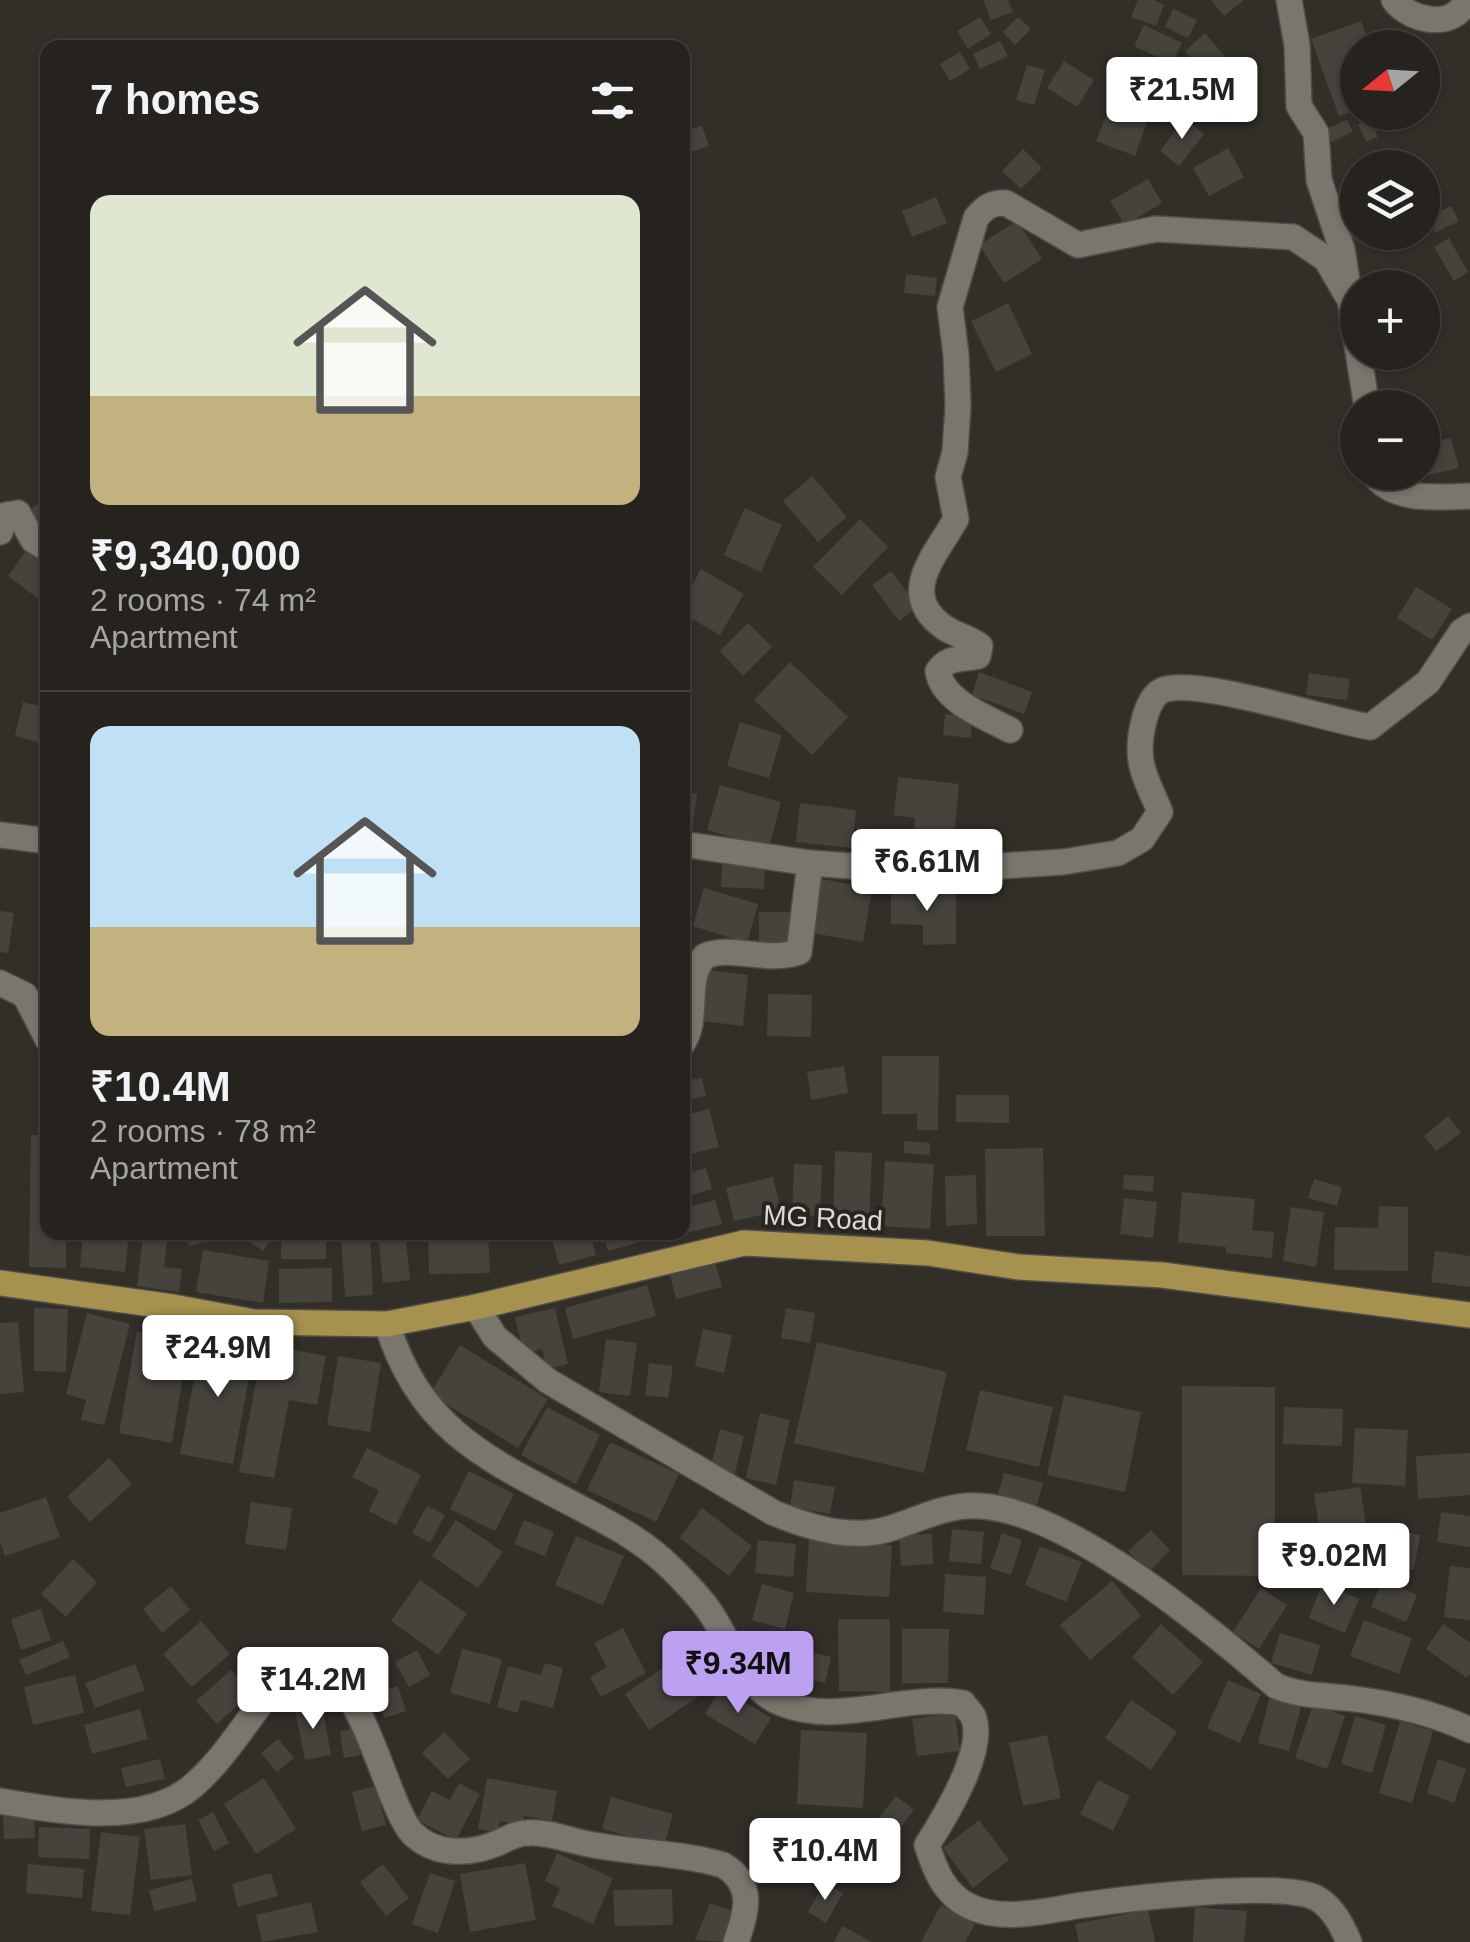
<!DOCTYPE html>
<html lang="en">
<head>
<meta charset="utf-8">
<style>
  body { margin:0; font-family:Arial,sans-serif; background:#322f2b; color:#f1f3f6; height:100vh; display:flex; flex-direction:column; font-size:38px; white-space:nowrap }
  * { box-sizing:border-box; margin:0 }
  p { font-size:32px; color:#a4a4a4 }
  .icon { flex:none; width:55px; height:55px; fill:none; stroke:currentColor; stroke-width:2; stroke-linecap:round; stroke-linejoin:round }
  .map { position:relative; flex:1; overflow:hidden }
  .side { position:absolute; left:40px; top:40px; width:650px; height:1200px; display:flex; flex-direction:column; background:#26231e; border-radius:20px; box-shadow:0 2px 8px #0004,0 0 0 2px #42403c }
  .side>* { flex:none }
  .needle { width:65px; rotate:252deg }
  .fabs { position:absolute; left:1340px; top:30px; display:grid; gap:20px }
  .fabs a { display:grid; place-items:center; width:100px; height:100px; border-radius:50%; background:#26231e; box-shadow:0 2px 8px #0004,0 0 0 2px #42403c; font-size:50px }
  .price { position:absolute; translate:-50% -85px; padding:0 22px; border-radius:10px; background:#fff; color:#222; font-size:32px; line-height:65px; filter:drop-shadow(0 2px 5px #0008) }
  .price::after { content:''; position:absolute; left:50%; top:60px; width:30px; height:22px; margin-left:-15px; background:inherit; clip-path:polygon(0 0,100% 0,50% 100%) }
  .price.current { background:#bca0f2; color:#111 }
  ul { padding:0; list-style:none }
  li { display:grid; align-content:center; gap:20px; height:530px; padding:0 50px }
  li+li { border-top:2px solid #42403c }
  li span { display:grid; place-items:center; height:310px; border-radius:20px; color:#555 }
  li>.icon { margin-inline-start:auto }
  span .icon { width:180px; height:180px; fill:#fffc; stroke-width:1 }
  li b { font-size:42px }
  h2 { display:flex; justify-content:space-between; align-items:center; height:120px; padding:0 50px; font-size:42px }
  .map>svg:first-child { display:block }
  .building { fill:#46433c }
  .lines { fill:none; stroke-linecap:round; stroke-linejoin:round }
  .minor-casing { stroke:#4f4d48; stroke-width:28 }
  .primary-casing { stroke:#4f4d48; stroke-width:28 }
  .minor { stroke:#79766e; stroke-width:25 }
  .primary { stroke:#a7914f; stroke-width:25 }
  .labels { text-anchor:middle; dominant-baseline:central; stroke-width:8; stroke-linejoin:round; paint-order:stroke }
  .street-label { font-size:28px; fill:#dad9d4; stroke:#28251f }
</style>
</head>
<body>
<div class="map">
<svg width="1470" height="1942" viewBox="0 0 1470 1942">
  <rect width="100%" height="100%" fill="#322f28"/>
  <g class="building">
    <path d="M983,0H1008L1013,12L991,20Z"/>
    <path d="M1138,0H1153L1164,5L1156,26L1131,17Z"/>
    <path d="M1211,0H1244L1224,16Z"/>
    <path d="M1173,9L1197,20L1188,38L1165,27Z"/>
    <path d="M980,17L991,34L968,49L957,31Z"/>
    <path d="M1018,17L1031,29L1015,45L1003,32Z"/>
    <path d="M1361,21L1371,48H1358V110L1339,116L1311,39Z"/>
    <path d="M1144,25L1182,43L1172,64L1134,46Z"/>
    <path d="M1205,33L1228,60L1207,78L1185,51Z"/>
    <path d="M1000,41L1008,56L980,69L973,54Z"/>
    <path d="M960,52L970,69L950,81L940,64Z"/>
    <path d="M1064,61L1094,80L1077,107L1047,88Z"/>
    <path d="M1027,65L1045,70L1034,105L1016,100Z"/>
    <path d="M1114,94L1152,108L1135,156L1096,141Z"/>
    <path d="M1184,119L1204,134L1179,166L1160,151Z"/>
    <path d="M1370,119L1378,137L1366,142L1358,124Z"/>
    <path d="M1347,120L1353,132L1331,142L1326,129Z"/>
    <path d="M702,126L709,146L688,153L682,132Z"/>
    <path d="M1228,148L1244,177L1209,196L1193,168Z"/>
    <path d="M1023,149L1042,168L1021,189L1002,171Z"/>
    <path d="M1148,179L1162,203L1125,225L1110,201Z"/>
    <path d="M936,197L947,223L912,237L902,211Z"/>
    <path d="M1358,205V232H1376L1357,243L1341,215Z"/>
    <path d="M1451,206L1459,221L1435,233L1428,217Z"/>
    <path d="M1017,221L1042,259L1004,283L979,245Z"/>
    <path d="M1449,238L1468,272L1454,281L1434,247Z"/>
    <path d="M906,274L937,278L935,296L904,293Z"/>
    <path d="M1008,303L1032,354L996,372L971,321Z"/>
    <path d="M1451,438L1459,468L1416,478L1415,472H1422V445Z"/>
    <path d="M812,476L847,517L818,542L783,501Z"/>
    <path d="M48,496V533L30,510Z"/>
    <path d="M745,508L782,525L761,572L724,555Z"/>
    <path d="M860,519L888,547L842,595L813,567Z"/>
    <path d="M26,551L48,567V598L44,603L8,576Z"/>
    <path d="M701,569L744,594L720,635L682,613V603Z"/>
    <path d="M891,571L918,606L899,621L872,585Z"/>
    <path d="M1416,587L1452,609L1432,640L1397,618Z"/>
    <path d="M748,623L772,647L743,676L720,651Z"/>
    <path d="M790,662L848,717L812,755L754,700Z"/>
    <path d="M979,672L1032,692L1024,714L972,695Z"/>
    <path d="M1309,673L1350,679L1347,700L1306,695Z"/>
    <path d="M23,702L48,708V745L15,736Z"/>
    <path d="M945,714L972,717L971,738L943,735Z"/>
    <path d="M740,722L782,735L769,778L727,766Z"/>
    <path d="M898,777L959,784L954,839L914,835L915,818L894,815Z"/>
    <path d="M720,785L781,802L769,848L707,830Z"/>
    <path d="M682,792L697,794L692,831L682,830Z"/>
    <path d="M800,803L856,810L852,848L796,842Z"/>
    <path d="M722,864L765,866L764,889L721,887Z"/>
    <path d="M821,879L872,888L863,942L812,933Z"/>
    <path d="M704,888L758,904L747,943L693,926Z"/>
    <path d="M956,891V944L923,945V925L891,924V892Z"/>
    <path d="M0,911L14,913L8,953L0,952Z"/>
    <rect x="759" y="912" width="37" height="30"/>
    <path d="M708,970L748,975L743,1026L702,1021Z"/>
    <path d="M768,994L812,995L811,1037L767,1036Z"/>
    <path d="M882,1056H939L938,1130H917V1114H882Z"/>
    <path d="M844,1066L848,1093L811,1100L807,1072Z"/>
    <path d="M702,1078L706,1096L682,1101V1081Z"/>
    <path d="M956,1095H1009V1123L956,1122Z"/>
    <path d="M709,1109L719,1147L682,1156V1116Z"/>
    <path d="M1448,1116L1461,1133L1436,1151L1424,1136Z"/>
    <path d="M31,1135H48V1232H66V1268L29,1267Z"/>
    <path d="M904,1141L930,1143V1155L904,1153Z"/>
    <path d="M1043,1148L1045,1236H986L985,1149Z"/>
    <path d="M835,1151L872,1153L869,1223L833,1221Z"/>
    <path d="M885,1161L934,1164L930,1229L881,1226Z"/>
    <path d="M794,1164L822,1165L820,1217L792,1215Z"/>
    <path d="M706,1168L712,1189L682,1198V1175Z"/>
    <path d="M976,1175L977,1224L946,1226L945,1176Z"/>
    <path d="M1124,1175L1154,1176L1153,1192L1123,1189Z"/>
    <path d="M773,1177L781,1211L734,1221L726,1188Z"/>
    <path d="M1314,1179L1342,1187L1337,1206L1308,1198Z"/>
    <path d="M1182,1192L1255,1199L1252,1230L1274,1232L1272,1258L1226,1253V1247L1178,1242Z"/>
    <path d="M1124,1198L1157,1202L1153,1238L1120,1234Z"/>
    <path d="M715,1200L722,1224L682,1234V1209Z"/>
    <path d="M1379,1206L1408,1207V1271L1334,1270L1335,1227L1378,1228Z"/>
    <path d="M1291,1207L1324,1212L1316,1267L1283,1261Z"/>
    <path d="M83,1232H129L125,1272L80,1267Z"/>
    <path d="M186,1232H236V1234L189,1246Z"/>
    <path d="M257,1232H276L263,1251L250,1242Z"/>
    <path d="M405,1232L410,1280L383,1283L378,1234Z"/>
    <path d="M428,1232H488L490,1273L429,1274Z"/>
    <path d="M550,1232H589L596,1255L559,1265Z"/>
    <path d="M602,1232H668V1234L608,1251Z"/>
    <rect x="281" y="1234" width="45" height="25"/>
    <path d="M370,1234L373,1295L345,1297L341,1236Z"/>
    <path d="M143,1238L167,1241L164,1267L182,1269L179,1292L137,1286Z"/>
    <path d="M203,1250L269,1261L263,1303L196,1292Z"/>
    <path d="M1435,1251L1470,1256V1287L1431,1282Z"/>
    <path d="M714,1258L722,1287L676,1299L669,1270Z"/>
    <path d="M332,1268V1302L279,1303V1269Z"/>
    <path d="M647,1285L656,1316L573,1339L565,1308Z"/>
    <path d="M34,1308L68,1309L66,1372L34,1371Z"/>
    <path d="M555,1308L568,1364L547,1369L542,1349L524,1354L515,1317Z"/>
    <path d="M786,1308L815,1313L810,1343L781,1338Z"/>
    <path d="M87,1313L130,1324L104,1425L81,1420L86,1400L66,1394Z"/>
    <path d="M18,1322L24,1392L0,1394V1323Z"/>
    <path d="M703,1329L732,1335L724,1373L695,1366Z"/>
    <path d="M137,1331L189,1340L172,1443L119,1433Z"/>
    <path d="M202,1336L255,1346L233,1464L180,1454Z"/>
    <path d="M606,1339L637,1343L630,1396L599,1392Z"/>
    <path d="M817,1342L947,1372L924,1473L794,1443Z"/>
    <path d="M263,1344L326,1356L317,1405L289,1400L274,1478L239,1472Z"/>
    <path d="M460,1345L548,1399L518,1448L430,1394Z"/>
    <path d="M338,1356L381,1363L370,1432L327,1425Z"/>
    <path d="M649,1363L673,1366L668,1398L645,1395Z"/>
    <path d="M1182,1386L1275,1387V1576L1182,1575Z"/>
    <path d="M980,1390L1053,1407L1039,1467L966,1450Z"/>
    <path d="M1064,1395L1141,1412L1125,1492L1047,1475Z"/>
    <path d="M547,1407L600,1435L576,1484L521,1455Z"/>
    <path d="M1284,1407L1343,1409L1342,1446L1283,1444Z"/>
    <path d="M760,1413L790,1420L776,1485L746,1478Z"/>
    <path d="M1355,1428L1408,1430L1405,1486L1352,1483Z"/>
    <path d="M720,1429L744,1436L734,1477L710,1471Z"/>
    <path d="M610,1442L679,1474L656,1522L587,1490Z"/>
    <path d="M367,1448L421,1475L396,1525L369,1511L379,1491L352,1477Z"/>
    <path d="M1470,1453V1495L1418,1499L1416,1456Z"/>
    <path d="M109,1458L132,1484L90,1522L67,1497Z"/>
    <path d="M469,1471L514,1494L495,1531L450,1509Z"/>
    <path d="M1004,1473L1043,1483L1037,1505L998,1494Z"/>
    <path d="M794,1480L835,1487L830,1514L790,1507Z"/>
    <path d="M1360,1487L1370,1550L1324,1558L1314,1494Z"/>
    <path d="M46,1497L60,1537L5,1556L0,1542V1513Z"/>
    <path d="M251,1502L292,1508L286,1550L245,1544Z"/>
    <path d="M427,1506L445,1515L430,1543L412,1533Z"/>
    <path d="M702,1508L752,1546L729,1576L680,1538Z"/>
    <path d="M1441,1512L1470,1516V1547L1437,1542Z"/>
    <path d="M456,1520L503,1552L478,1588L432,1556Z"/>
    <path d="M524,1520L554,1532L545,1556L514,1544Z"/>
    <path d="M952,1529L984,1532L981,1564L949,1561Z"/>
    <path d="M1151,1530L1170,1550L1149,1572L1128,1551Z"/>
    <path d="M1397,1531L1420,1535L1414,1570L1391,1566Z"/>
    <path d="M1002,1533L1022,1540L1011,1575L990,1568Z"/>
    <path d="M932,1534L933,1564L901,1566L899,1535Z"/>
    <path d="M576,1536L624,1556L603,1605L555,1585Z"/>
    <path d="M809,1539L892,1545L889,1597L806,1592Z"/>
    <path d="M758,1540L796,1544L793,1577L755,1573Z"/>
    <path d="M1040,1546L1082,1562L1066,1602L1025,1585Z"/>
    <path d="M73,1559L97,1582L66,1617L41,1594Z"/>
    <path d="M1450,1566L1470,1568V1620L1444,1617Z"/>
    <path d="M945,1574L986,1577L984,1615L943,1612Z"/>
    <path d="M1383,1579L1417,1595L1406,1622L1371,1607Z"/>
    <path d="M420,1580L467,1614L438,1655L391,1621Z"/>
    <path d="M1112,1581L1141,1616L1090,1660L1060,1625Z"/>
    <path d="M762,1584L794,1593L785,1629L752,1620Z"/>
    <path d="M1322,1584L1359,1599L1345,1633L1309,1618Z"/>
    <path d="M171,1586L190,1610L162,1633L143,1609Z"/>
    <path d="M1261,1588L1287,1605L1259,1649L1233,1632Z"/>
    <path d="M41,1609L51,1640L21,1650L11,1619Z"/>
    <path d="M838,1619H890V1692L839,1691Z"/>
    <path d="M1364,1620L1412,1638L1399,1674L1350,1656Z"/>
    <path d="M201,1621L230,1654L192,1687L163,1654Z"/>
    <path d="M1161,1624L1203,1662L1173,1695L1132,1657Z"/>
    <path d="M1443,1624L1470,1643V1674L1467,1678L1426,1649Z"/>
    <path d="M623,1628L646,1673L601,1697L590,1677L607,1667L594,1643Z"/>
    <path d="M902,1629H949L948,1683H902Z"/>
    <path d="M1280,1633L1320,1645L1312,1675L1271,1663Z"/>
    <path d="M63,1641L70,1657L26,1675L19,1660Z"/>
    <path d="M777,1644L831,1657L825,1683L771,1670Z"/>
    <path d="M693,1647L718,1683L649,1730L625,1694Z"/>
    <path d="M462,1649L502,1659L490,1704L450,1693Z"/>
    <path d="M417,1650L430,1675L409,1687L395,1662Z"/>
    <path d="M545,1663L563,1668L553,1708L521,1700L518,1713L497,1707L508,1666L541,1675Z"/>
    <path d="M135,1664L145,1690L95,1708L85,1683Z"/>
    <path d="M231,1670L251,1693L217,1724L196,1701Z"/>
    <path d="M75,1675L84,1713L33,1725L24,1687Z"/>
    <path d="M1228,1680L1261,1694L1240,1743L1207,1728Z"/>
    <path d="M398,1686L406,1711L384,1718L376,1693Z"/>
    <path d="M721,1687L771,1718L755,1744L705,1714Z"/>
    <path d="M1269,1699L1301,1707L1289,1751L1258,1743Z"/>
    <path d="M1131,1700L1177,1732L1151,1770L1105,1738Z"/>
    <path d="M322,1705L331,1755L305,1760L295,1710Z"/>
    <path d="M1313,1705L1345,1716L1327,1769L1295,1758Z"/>
    <path d="M140,1709L148,1739L92,1754L84,1725Z"/>
    <path d="M955,1713L960,1751L917,1756L912,1719Z"/>
    <path d="M1355,1716L1386,1725L1372,1773L1341,1764Z"/>
    <path d="M1400,1721L1433,1731L1412,1803L1379,1793Z"/>
    <path d="M356,1729L360,1755L344,1758L340,1731Z"/>
    <path d="M801,1730L867,1733L863,1808L797,1804Z"/>
    <path d="M444,1732L470,1759L448,1779L422,1753Z"/>
    <path d="M1047,1735L1061,1798L1023,1806L1009,1743Z"/>
    <path d="M278,1739L294,1758L277,1772L261,1753Z"/>
    <path d="M160,1759L165,1779L126,1787L121,1768Z"/>
    <path d="M1438,1759L1466,1769L1454,1803L1427,1793Z"/>
    <path d="M264,1778L296,1829L256,1854L224,1804Z"/>
    <path d="M487,1778L557,1791L552,1821L524,1816L523,1825L500,1821L497,1832L478,1829Z"/>
    <path d="M1098,1780L1130,1796L1113,1831L1080,1814Z"/>
    <path d="M459,1783L480,1794L456,1840L417,1820L432,1791L450,1800Z"/>
    <path d="M376,1786L386,1825L362,1831L352,1792Z"/>
    <path d="M896,1796L914,1810L874,1862L856,1847Z"/>
    <path d="M611,1797L673,1814L664,1846L602,1829Z"/>
    <path d="M213,1812L229,1843L214,1851L198,1820Z"/>
    <path d="M3,1816H34L35,1838L4,1839Z"/>
    <path d="M979,1820L1009,1860L973,1888L943,1848Z"/>
    <path d="M185,1824L192,1875L151,1880L144,1829Z"/>
    <path d="M39,1827L90,1829L89,1859L38,1857Z"/>
    <path d="M101,1832L140,1837L130,1915L91,1911Z"/>
    <path d="M557,1853L613,1878L593,1924L552,1906L560,1888L545,1881Z"/>
    <path d="M525,1863L536,1920L470,1932L460,1874Z"/>
    <path d="M28,1864L84,1869L82,1898L26,1893Z"/>
    <path d="M383,1864L409,1898L386,1916L360,1882Z"/>
    <path d="M271,1873L278,1896L238,1907L232,1884Z"/>
    <path d="M430,1873L455,1881L438,1933L412,1924Z"/>
    <path d="M192,1879L197,1901L154,1911L149,1890Z"/>
    <path d="M824,1883L843,1893L826,1923L808,1912Z"/>
    <path d="M672,1889L673,1925L615,1926L613,1890Z"/>
    <path d="M311,1902L318,1932L262,1942L256,1915Z"/>
    <path d="M710,1903L737,1913L726,1942L695,1940Z"/>
    <path d="M941,1905L975,1924L965,1942H921Z"/>
    <path d="M1195,1907L1247,1911L1244,1942H1193Z"/>
    <path d="M1148,1910L1155,1942H1079L1075,1924Z"/>
    <path d="M842,1926L872,1942H834Z"/>
  </g>
  <g class="lines">
    <defs>
      <g id="minor">
        <path d="M1289,0L1297,45L1299,106L1316,133L1319,180L1342,249L1367,408"/>
        <path d="M1394,0C1411,22 1454,30 1467,0"/>
        <path d="M1372,472C1392,503 1438,497 1470,496"/>
        <path d="M0,532L6,515L18,513L33,540L48,549"/>
        <path d="M1010,730C986,717 942,701 938,671C949,656 961,660 978,656L980,646C970,638 956,635 945,628C896,594 936,555 956,519L948,477L955,452L958,406L956,355L950,307L976,218C985,207 992,202 1006,203L1078,245L1156,229L1293,237L1326,259L1347,295"/>
        <path d="M0,835L48,841"/>
        <path d="M682,844L810,863L921,871L1063,862L1118,853L1142,839L1160,812C1154,796 1143,777 1141,761C1138,742 1144,698 1163,690C1197,677 1327,720 1370,727L1428,682L1462,631L1470,626"/>
        <path d="M0,983L25,995L48,1040"/>
        <path d="M682,1044C700,1019 683,979 705,956C733,945 765,963 799,952L810,863"/>
        <path d="M476,1307L495,1337L548,1381L774,1513C811,1528 852,1541 892,1528C922,1518 948,1504 980,1506C1069,1511 1209,1628 1276,1686C1302,1697 1327,1695 1355,1699C1395,1704 1433,1713 1470,1730"/>
        <path d="M387,1324C421,1433 490,1460 584,1510C617,1527 646,1543 672,1569C686,1583 702,1599 712,1615C732,1646 745,1688 781,1703C839,1727 903,1693 963,1703C966,1708 970,1711 973,1716C987,1749 945,1817 927,1845C935,1870 944,1894 969,1906C1003,1923 1047,1910 1083,1905C1125,1899 1287,1879 1318,1899C1334,1909 1342,1926 1349,1942"/>
        <path d="M0,1801C59,1811 145,1828 194,1785C230,1753 255,1707 286,1671C352,1623 384,1804 412,1833C435,1856 469,1855 498,1843C507,1839 516,1833 527,1833C548,1831 573,1842 594,1845C637,1853 682,1853 723,1865C755,1884 747,1912 736,1942"/>
      </g>
      <path id="primary" d="M0,1283L173,1307L254,1322L387,1324L476,1307L744,1243L928,1253L1018,1267L1162,1275L1470,1315"/>
    </defs>
    <use href="#minor" class="minor-casing"/>
    <use href="#primary" class="primary-casing"/>
    <use href="#minor" class="minor"/>
    <use href="#primary" class="primary"/>
  </g>
  <g class="labels">
    <g class="street-label">
      <text transform="translate(823 1218) rotate(3)">MG Road</text>
    </g>
  </g>
</svg>
<div class="fabs">
<a><svg class="needle" viewBox="-14 -14 28 28"><path d="M0-13l5 13h-10z" fill="#e53935"/><path d="M0 13l5-13h-10z" fill="#a4a4a4"/></svg></a>
<a><svg class="icon" aria-label="layers" viewBox="0 0 24 24"><path d="M12 4l9 5-9 5-9-5zM3 14l9 5 9-5"/></svg></a>
<a>+</a>
<a>−</a>
</div>
<b class="price" style="left:1182px;top:142px">₹21.5M</b>
<b class="price" style="left:927px;top:914px">₹6.61M</b>
<b class="price" style="left:218px;top:1400px">₹24.9M</b>
<b class="price" style="left:1334px;top:1608px">₹9.02M</b>
<b class="price current" style="left:738px;top:1716px">₹9.34M</b>
<b class="price" style="left:313px;top:1732px">₹14.2M</b>
<b class="price" style="left:825px;top:1903px">₹10.4M</b>
<section class="side">
<h2>7 homes<svg class="icon" aria-label="filters" viewBox="0 0 24 24"><path d="M4 7h16M4 17h16"/><circle cx="9" cy="7" r="2"/><circle cx="15" cy="17" r="2"/></svg></h2>
<ul>
<li><span style="background:linear-gradient(#dfe7d0 65%,#c2b280 0)"><svg class="icon" aria-label="home" viewBox="0 0 24 24"><path d="M3 11l9-7 9 7M6 9v11h12V9"/></svg></span><div><b>₹9,340,000</b><p>2 rooms · 74 m²</p><p>Apartment</p></div></li>
<li><span style="background:linear-gradient(#bfe0f5 65%,#c2b280 0)"><svg class="icon" aria-label="home" viewBox="0 0 24 24"><path d="M3 11l9-7 9 7M6 9v11h12V9"/></svg></span><div><b>₹10.4M</b><p>2 rooms · 78 m²</p><p>Apartment</p></div></li>
</ul>
</section>
</div>
</body>
</html>
